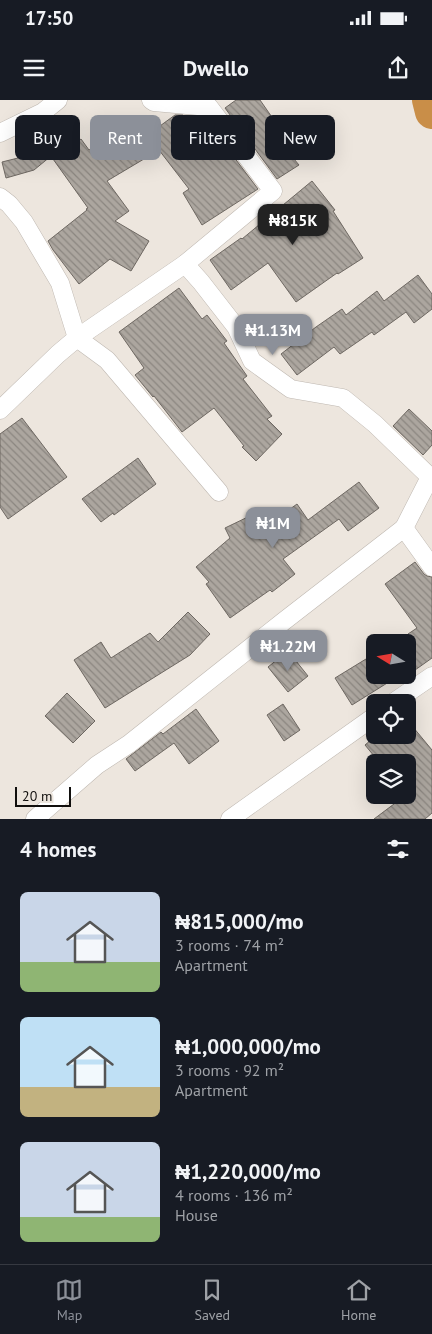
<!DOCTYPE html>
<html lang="en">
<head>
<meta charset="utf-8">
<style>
  body { margin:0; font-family:"PT Sans",sans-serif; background:#20242c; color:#f1f3f6; height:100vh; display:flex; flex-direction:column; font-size:19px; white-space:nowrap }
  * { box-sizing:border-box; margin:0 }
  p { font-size:16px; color:#9ea1a6 }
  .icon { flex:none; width:28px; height:28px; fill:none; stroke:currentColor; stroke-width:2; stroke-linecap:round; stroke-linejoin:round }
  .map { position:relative; height:719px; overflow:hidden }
  .side { display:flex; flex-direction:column; background:#171b24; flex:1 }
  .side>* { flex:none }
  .banner { position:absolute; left:15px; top:15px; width:402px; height:45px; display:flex; gap:10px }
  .needle { width:32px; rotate:281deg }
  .buttons { position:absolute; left:366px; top:534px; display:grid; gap:10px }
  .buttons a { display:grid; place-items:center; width:50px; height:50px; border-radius:8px; background:#171b24; box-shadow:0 5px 20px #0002; font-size:25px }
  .scale { position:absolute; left:15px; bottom:12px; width:56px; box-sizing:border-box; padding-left:5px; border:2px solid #110f0d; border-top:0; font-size:14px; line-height:18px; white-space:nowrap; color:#110f0d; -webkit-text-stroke:4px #ede6de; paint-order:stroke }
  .price { position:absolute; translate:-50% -42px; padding:0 11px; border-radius:10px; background:#8c9099; color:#fff; font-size:16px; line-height:32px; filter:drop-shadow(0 1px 2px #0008) }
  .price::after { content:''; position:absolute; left:50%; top:30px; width:15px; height:11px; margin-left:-8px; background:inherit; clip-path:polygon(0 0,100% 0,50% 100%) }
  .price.on { background:#222; color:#fff }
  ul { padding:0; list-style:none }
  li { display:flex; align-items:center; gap:15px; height:125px; padding:0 20px }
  li span { display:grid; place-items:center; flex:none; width:140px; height:100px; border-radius:8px; color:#555 }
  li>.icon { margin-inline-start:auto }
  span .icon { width:60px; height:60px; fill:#fffc; stroke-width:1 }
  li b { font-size:21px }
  h2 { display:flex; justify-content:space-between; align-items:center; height:60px; padding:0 20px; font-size:21px }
  .pill { padding:0 18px; border-radius:8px; background:#171b24; box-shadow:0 5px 20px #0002; font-size:18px; line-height:45px }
  .pill.on { background:#8c9099; color:#fff }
  .status { display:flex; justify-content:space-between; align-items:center; height:35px; padding:0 25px; background:#171b24; direction:ltr }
  .status svg { height:14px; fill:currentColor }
  header { display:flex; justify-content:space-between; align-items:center; height:65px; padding:0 20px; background:#171b24; font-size:22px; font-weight:700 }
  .tab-bar { display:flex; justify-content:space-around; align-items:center; height:70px; border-top:1px solid #363941; background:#171b24; font-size:14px; color:#9ea1a6 }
  .tab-bar a { display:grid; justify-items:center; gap:2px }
  .tab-bar .on { color:#8c9099 }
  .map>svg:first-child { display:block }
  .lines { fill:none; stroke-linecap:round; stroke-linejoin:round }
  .river { stroke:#c98e48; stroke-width:34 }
  .building { fill:url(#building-back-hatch); stroke:#6e6862 }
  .street-casing { stroke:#bfb8b1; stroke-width:19 }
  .street { stroke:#fff; stroke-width:18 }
</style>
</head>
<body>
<div class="status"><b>17:50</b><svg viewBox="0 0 49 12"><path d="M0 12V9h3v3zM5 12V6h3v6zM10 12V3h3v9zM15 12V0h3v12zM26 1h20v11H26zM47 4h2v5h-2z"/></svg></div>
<header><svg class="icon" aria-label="menu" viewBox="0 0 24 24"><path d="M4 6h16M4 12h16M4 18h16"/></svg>Dwello<svg class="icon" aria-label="share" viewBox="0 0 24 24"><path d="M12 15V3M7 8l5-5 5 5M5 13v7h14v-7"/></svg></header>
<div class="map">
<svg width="432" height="719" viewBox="0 0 432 719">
  <defs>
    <pattern id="building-back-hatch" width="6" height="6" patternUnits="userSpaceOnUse" patternTransform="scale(1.25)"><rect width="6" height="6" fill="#aca69f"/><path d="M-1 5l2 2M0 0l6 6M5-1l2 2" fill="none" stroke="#8b8680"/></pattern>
  </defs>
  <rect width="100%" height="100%" fill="#ede6de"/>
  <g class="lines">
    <path class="river" d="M429,0L432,12"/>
  </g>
  <g class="building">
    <path d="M236,0H260L299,56L294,59L299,65L277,79L225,8Z"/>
    <path d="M175,15H183L200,38L212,28L258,89L202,125L183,93L189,89L159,50L107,81L129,111L115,121L149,141L131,171L110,159L79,184L53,150L48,141L87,110L86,109L88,108L53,59L81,39L89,50L121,31L127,50Z"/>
    <path d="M62,47L34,70L6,78L2,62Z"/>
    <path d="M312,81L335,110L333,111L363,158L338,174L337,173L296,202L268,163L231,190L210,160L241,138L242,139Z"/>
    <path d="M418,175L432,194V209L414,223L406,212L374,235L372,232L340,254L334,247L297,275L281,254L316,227L342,209L346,215L377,191L384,201Z"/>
    <path d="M179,188L202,219L207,215L227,241L224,243L247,276L243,279L272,316L267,319L282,334L256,361L242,347L244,346L214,308L182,332L154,296L153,297L135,275L144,268L119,232Z"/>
    <path d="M409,309L432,331V345L423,355L393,326Z"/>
    <path d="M22,318L67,377L8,419L0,407V334Z"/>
    <path d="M138,358L156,384L114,415L113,413L101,422L82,399Z"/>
    <path d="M359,382L379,408L348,431L339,419L283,459L295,474L272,492L270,490L230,518L206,484L209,482L196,467L230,438L225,428L252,415L260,431L297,404L308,420Z"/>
    <path d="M415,462L424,474L427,476L432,477V558L408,575V534L417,528L385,484Z"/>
    <path d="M188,512L210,534L190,555L105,608L74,560L101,542L111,558L150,533L158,542Z"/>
    <path d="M288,551L308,576L288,592L268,567Z"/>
    <path d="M375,557V575H400L352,605L335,578L366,559L367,562Z"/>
    <path d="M67,593L95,621L73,643L45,616Z"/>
    <path d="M283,604L300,630L284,641L267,615Z"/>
    <path d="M196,609L219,641L189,664L174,643L135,671L126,659L161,632L163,634Z"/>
    <path d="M408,621L432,650V713L425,719H374L406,695H408V662H379L365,645L377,635H408Z"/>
  </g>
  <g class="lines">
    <defs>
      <g id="street">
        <path d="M151,0L154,2L209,7L273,91L185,164"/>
        <path d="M0,33L43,12L58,0"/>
        <path d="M0,97L9,104L24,122L60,183L77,238L107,260L219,392"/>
        <path d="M0,310L58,254L77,238L185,164L201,182L236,227L252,261L291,289L343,298L375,324L430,377L404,428"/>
        <path d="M394,602L432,576"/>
        <path d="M35,719L97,665L129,644L284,521L404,428L432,467"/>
        <path d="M230,719L375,616"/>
      </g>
    </defs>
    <use href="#street" class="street-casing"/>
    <use href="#street" class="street"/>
  </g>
</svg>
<div class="buttons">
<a><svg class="needle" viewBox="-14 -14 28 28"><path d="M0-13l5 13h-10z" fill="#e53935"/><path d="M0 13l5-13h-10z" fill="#9ea1a6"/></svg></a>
<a><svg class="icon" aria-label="locate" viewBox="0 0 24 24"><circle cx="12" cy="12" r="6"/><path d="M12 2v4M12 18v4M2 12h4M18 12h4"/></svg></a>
<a><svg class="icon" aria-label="layers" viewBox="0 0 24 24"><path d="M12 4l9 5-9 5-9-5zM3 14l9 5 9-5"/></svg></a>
</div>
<div class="scale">20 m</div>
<b class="price on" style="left:293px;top:146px">₦815K</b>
<b class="price" style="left:273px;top:256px">₦1.13M</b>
<b class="price" style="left:273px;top:449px">₦1M</b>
<b class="price" style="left:288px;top:572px">₦1.22M</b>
<div class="banner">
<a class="pill">Buy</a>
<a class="pill on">Rent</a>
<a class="pill">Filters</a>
<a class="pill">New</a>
</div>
</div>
<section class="side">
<h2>4 homes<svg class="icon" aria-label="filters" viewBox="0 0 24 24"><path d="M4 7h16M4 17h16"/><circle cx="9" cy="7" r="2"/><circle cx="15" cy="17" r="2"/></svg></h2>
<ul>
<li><span style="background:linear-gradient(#c9d6e8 70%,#8fb573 0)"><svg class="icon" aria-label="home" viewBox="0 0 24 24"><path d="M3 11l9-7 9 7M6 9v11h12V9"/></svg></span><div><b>₦815,000/mo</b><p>3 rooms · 74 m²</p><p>Apartment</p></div></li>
<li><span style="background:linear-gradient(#bfe0f5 70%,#c2b280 0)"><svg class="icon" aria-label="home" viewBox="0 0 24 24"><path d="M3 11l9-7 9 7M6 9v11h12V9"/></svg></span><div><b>₦1,000,000/mo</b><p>3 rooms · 92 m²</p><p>Apartment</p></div></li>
<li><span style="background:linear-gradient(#c9d6e8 75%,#8fb573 0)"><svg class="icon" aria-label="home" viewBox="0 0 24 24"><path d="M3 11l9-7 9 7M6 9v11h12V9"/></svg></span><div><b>₦1,220,000/mo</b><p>4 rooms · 136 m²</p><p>House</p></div></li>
</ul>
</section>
<nav class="tab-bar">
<a class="on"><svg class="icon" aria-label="map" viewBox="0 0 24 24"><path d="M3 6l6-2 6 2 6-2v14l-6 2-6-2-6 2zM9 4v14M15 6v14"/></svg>Map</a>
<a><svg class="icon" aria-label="saved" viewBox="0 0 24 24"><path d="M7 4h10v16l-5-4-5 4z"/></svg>Saved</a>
<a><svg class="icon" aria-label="home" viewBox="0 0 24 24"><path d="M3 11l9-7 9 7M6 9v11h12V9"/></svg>Home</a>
</nav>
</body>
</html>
